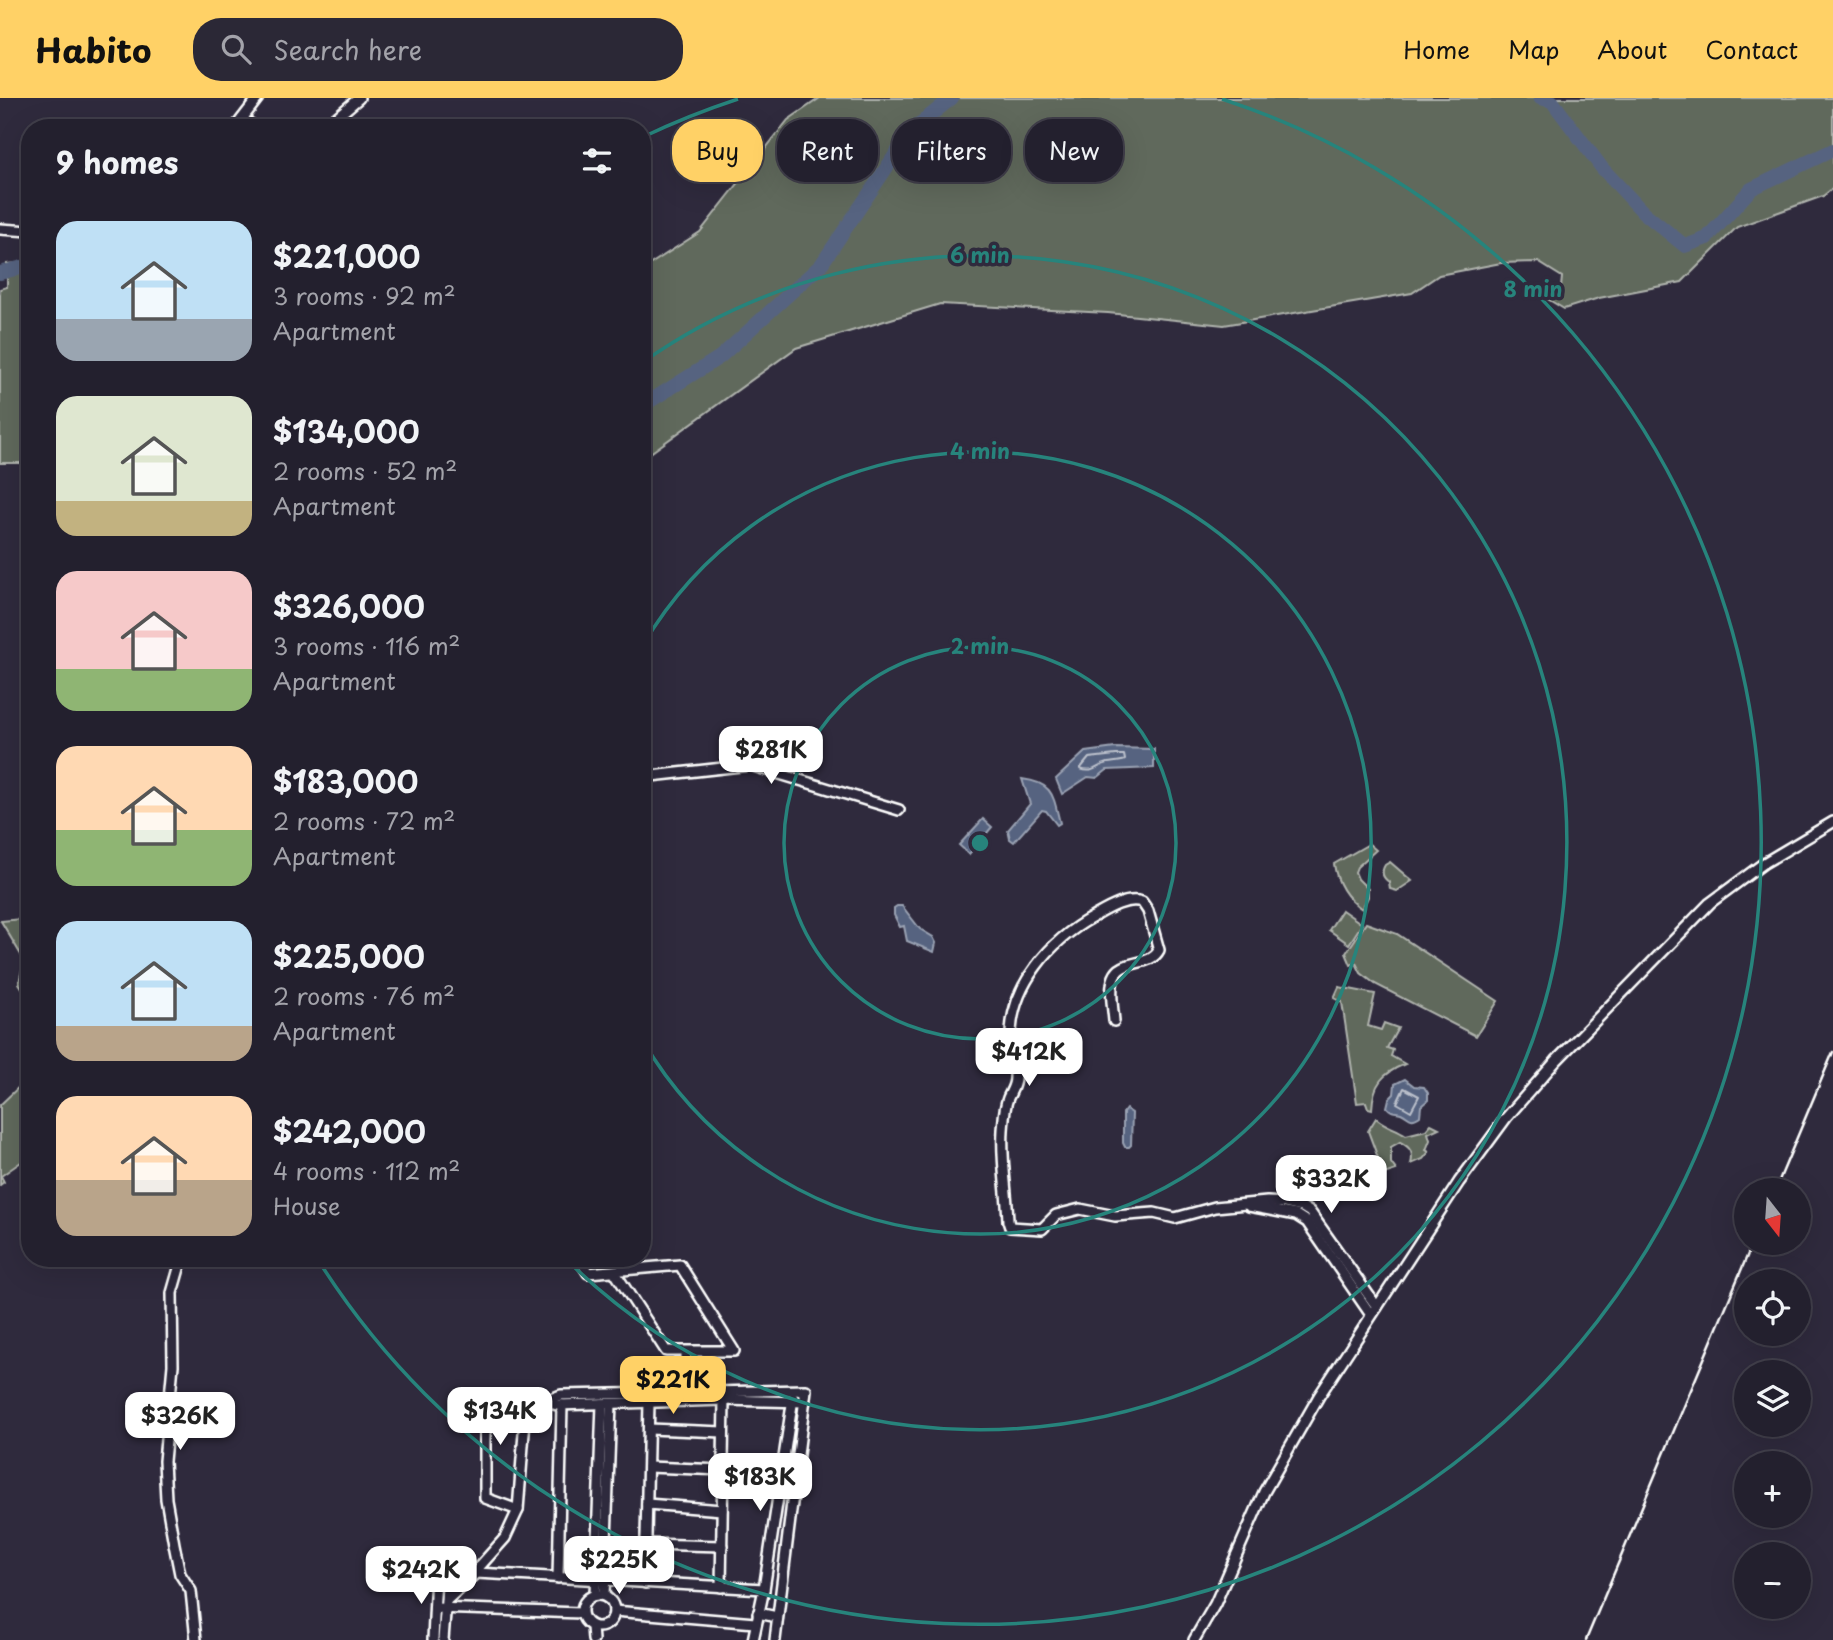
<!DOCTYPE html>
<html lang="en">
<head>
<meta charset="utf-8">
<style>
  body { margin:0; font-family:"Playpen Sans",sans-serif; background:#2b2836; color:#f1f3f6; height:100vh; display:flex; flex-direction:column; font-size:26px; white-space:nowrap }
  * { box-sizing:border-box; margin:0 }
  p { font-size:23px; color:#a3a3aa }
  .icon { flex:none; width:38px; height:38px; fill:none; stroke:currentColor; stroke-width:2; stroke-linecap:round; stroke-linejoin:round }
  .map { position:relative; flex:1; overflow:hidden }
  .details { position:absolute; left:21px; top:21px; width:630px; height:1148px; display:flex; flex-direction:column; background:#23202e; border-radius:28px; box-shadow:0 7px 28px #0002,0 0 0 2px #403e4a }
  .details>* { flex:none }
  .hud { position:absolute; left:672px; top:21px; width:665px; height:63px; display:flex; gap:14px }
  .needle { width:46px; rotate:163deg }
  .tools { position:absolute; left:1734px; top:1080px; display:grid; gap:14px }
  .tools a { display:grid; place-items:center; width:77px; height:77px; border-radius:50%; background:#23202e; box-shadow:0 7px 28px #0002,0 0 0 2px #403e4a; font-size:35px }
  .price { position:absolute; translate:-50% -60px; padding:0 16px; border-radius:14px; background:#fff; color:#222; font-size:23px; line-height:46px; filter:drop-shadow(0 2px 4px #0008) }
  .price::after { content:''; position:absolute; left:50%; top:42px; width:21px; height:16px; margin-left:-10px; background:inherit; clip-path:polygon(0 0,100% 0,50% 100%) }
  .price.current { background:#ffd166; color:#111 }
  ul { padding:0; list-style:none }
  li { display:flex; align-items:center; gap:21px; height:175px; padding:0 35px }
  li span { display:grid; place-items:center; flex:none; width:196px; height:140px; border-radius:21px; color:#555 }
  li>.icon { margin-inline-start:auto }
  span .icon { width:84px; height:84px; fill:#fffc; stroke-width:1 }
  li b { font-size:30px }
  h2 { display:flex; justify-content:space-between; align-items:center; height:84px; padding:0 35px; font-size:30px }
  .pill { padding:0 24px; border-radius:28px; background:#23202e; box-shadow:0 7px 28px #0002,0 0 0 2px #403e4a; font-size:24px; line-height:63px }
  .pill.current { background:#ffd166; color:#111 }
  header { display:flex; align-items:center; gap:42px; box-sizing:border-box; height:98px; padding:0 35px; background:#ffd166; color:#111 }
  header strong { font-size:33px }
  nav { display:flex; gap:38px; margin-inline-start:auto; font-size:24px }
  .search { width:490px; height:63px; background:#2b2836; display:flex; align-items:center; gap:18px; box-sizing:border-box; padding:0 24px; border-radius:28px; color:#a3a3aa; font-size:26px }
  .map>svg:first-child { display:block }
  .green { fill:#61695c; stroke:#b0b4ae; stroke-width:2 }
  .water { fill:#576480; stroke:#9aa2b3; stroke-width:2 }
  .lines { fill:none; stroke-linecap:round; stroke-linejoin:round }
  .shore { stroke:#bcc1cc; stroke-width:2 }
  .river { stroke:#576480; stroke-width:14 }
  .minor-casing { stroke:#fff; stroke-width:14 }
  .minor { stroke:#2f2a3d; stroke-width:9 }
  .rail { stroke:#fff; stroke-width:2.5 }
  .ring { fill:none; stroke:#27847c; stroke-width:3.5 }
  .centre { fill:#27847c; stroke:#2f2a3d; stroke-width:3.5 }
  .ring-label { font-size:21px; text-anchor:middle; font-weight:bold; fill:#27847c; stroke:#2f2a3d; stroke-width:7; stroke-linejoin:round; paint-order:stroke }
</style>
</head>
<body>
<header>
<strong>Habito</strong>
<div class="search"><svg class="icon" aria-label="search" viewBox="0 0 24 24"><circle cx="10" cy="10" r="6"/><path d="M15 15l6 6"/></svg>Search here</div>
<nav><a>Home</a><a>Map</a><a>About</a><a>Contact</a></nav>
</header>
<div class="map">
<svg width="1833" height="1542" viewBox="0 0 1833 1542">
  <rect width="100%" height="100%" fill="#2f2a3d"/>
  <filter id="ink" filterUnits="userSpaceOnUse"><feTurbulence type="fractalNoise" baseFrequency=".0143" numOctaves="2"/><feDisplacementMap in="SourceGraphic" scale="14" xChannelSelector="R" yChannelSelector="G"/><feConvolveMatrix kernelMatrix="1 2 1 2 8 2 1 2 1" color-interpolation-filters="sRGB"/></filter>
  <g filter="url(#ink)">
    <g class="green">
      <path d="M820,0H1833V90L1823,98L1737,129L1682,184L1599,200L1564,211L1546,200L1561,189L1562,179L1538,164L1501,165L1439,177L1412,195L1224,227L1108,215L940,206L796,250L642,361V161L649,167L700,134L788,22Z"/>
      <path d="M30,164V365H0V191L7,189V166Z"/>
      <path d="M1369,746L1376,752L1357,769L1355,774L1358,781L1368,791V799L1362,811C1346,800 1337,786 1334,766Z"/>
      <path d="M1390,764L1412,783L1397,793L1390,791L1389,784C1383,780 1380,775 1385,767Z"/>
      <path d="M30,799V890L24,893L19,885L24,862L1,823L21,821Z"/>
      <path d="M1342,812L1362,826L1349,846L1329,832Z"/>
      <path d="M1366,825L1397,836L1498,903L1476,938L1375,886L1361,875L1356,865L1351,867L1346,855Z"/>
      <path d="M1339,889L1375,896L1368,928L1381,932L1384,925L1398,930L1387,950L1393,952L1391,958L1405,966C1383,975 1373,986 1372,1011L1368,1010L1366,1004L1357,1005L1342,904L1334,900Z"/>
      <path d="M25,983L30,992L28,1055L25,1065L21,1064L1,1078L4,1084L0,1087V1007Z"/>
      <path d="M1376,1020C1386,1029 1396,1030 1406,1037L1426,1032L1431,1026L1439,1030L1428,1035L1430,1042L1426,1052L1429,1054L1423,1061L1411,1066C1414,1054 1410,1049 1400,1044L1391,1049V1065L1396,1072L1384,1076L1368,1033Z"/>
    </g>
    <g class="water">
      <path d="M1115,650L1154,651V670L1107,672L1097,680L1088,679L1062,696L1056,681L1085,654Z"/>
      <path d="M1022,681C1054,685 1053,698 1060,725L1057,727L1046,713L1042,712L1014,744L1010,741L1008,732L1030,706Z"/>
      <path d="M983,721L992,729L969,756L959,747Z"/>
      <path d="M897,808H902L920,831L933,839L936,845L934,854L907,843L904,828L900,829L894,817V810Z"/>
      <path d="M1405,981L1414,988L1424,989L1428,995V1002L1421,1008L1420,1018C1410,1025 1410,1019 1401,1015C1394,1013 1392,1015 1387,1009L1389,1001L1394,996L1395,986Z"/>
      <path d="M1126,1011L1132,1015L1131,1047L1129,1049H1125L1123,1045V1015Z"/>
    </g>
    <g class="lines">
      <g class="shore">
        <path d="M1116,657H1124L1125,662C1120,664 1114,664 1108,665C1095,668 1095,676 1080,671L1089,660Z"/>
        <path d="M1404,990L1419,998L1411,1013L1397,1005Z"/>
      </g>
      <g class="river">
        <path d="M1540,0L1552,3L1602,70L1643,114L1685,148L1707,140L1751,91L1833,52"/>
        <path d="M0,175L30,167"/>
        <path d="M642,308L720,259L821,167L912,32L952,0"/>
      </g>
      <defs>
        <g id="minor">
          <path d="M242,21L257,30"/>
          <path d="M235,30L258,0"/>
          <path d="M324,30L359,0"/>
          <path d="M0,131L30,133"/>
          <path d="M642,679L750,667L899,712"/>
          <path d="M1114,923C1113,910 1109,891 1114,879C1121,860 1150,870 1159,852L1148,813L1142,804C1126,799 1107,811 1093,819C1051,842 1011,887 1011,938C1011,951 1016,964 1015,980C1015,988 1011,993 1008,1000C1004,1010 1004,1021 1003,1032C1001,1062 1007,1093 1008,1123L1010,1129L1042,1131L1056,1117L1080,1111L1115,1118L1154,1115L1175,1120L1215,1109L1267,1104L1285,1105L1302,1109L1310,1114L1377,1209"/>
          <path d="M1249,1108L1296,1117L1307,1124L1371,1217"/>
          <path d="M182,1160L172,1195L173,1267L164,1363L166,1401L174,1446L180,1476L191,1493L196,1542"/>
          <path d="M579,1160L588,1175L680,1167L734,1253H666L614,1173"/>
          <path d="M686,1254V1298"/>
          <path d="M546,1304L557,1307L724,1302L805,1304"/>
          <path d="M649,1331L723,1334"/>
          <path d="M648,1369L723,1372"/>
          <path d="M647,1406L722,1412"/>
          <path d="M518,1412L485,1400V1334L494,1323L561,1297L806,1292L775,1542"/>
          <path d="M646,1446L722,1448"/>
          <path d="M373,1474L448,1476L443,1542"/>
          <path d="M476,1475L764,1491"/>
          <path d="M558,1480L562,1307"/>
          <path d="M645,1485L649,1304"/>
          <path d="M721,1489L724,1302"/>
          <circle cx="598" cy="1513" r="16"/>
          <path d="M595,1497L602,1306"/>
          <path d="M604,1498L611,1306"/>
          <path d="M447,1502L476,1475L480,1468L505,1440L518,1412L526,1309"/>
          <path d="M435,1510L581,1515"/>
          <path d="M614,1513L755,1525"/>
          <path d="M758,1515L777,1519"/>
          <path d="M592,1529L593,1542"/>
          <path d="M433,1542L436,1476"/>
          <path d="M753,1542L764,1491L793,1300"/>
          <path d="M1194,1542L1215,1506L1264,1394L1319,1298L1459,1084L1506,1020L1556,963L1710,805L1764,765L1833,724"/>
        </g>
      </defs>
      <use href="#minor" class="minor-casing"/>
      <use href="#minor" class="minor"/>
      <g class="rail">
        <path d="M1775,1092L1833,954"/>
        <path d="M1586,1542L1753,1144"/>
      </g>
    </g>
  </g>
  <g class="ring">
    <circle cx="980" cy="745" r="196"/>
    <path d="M643 547A391 391 0 1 1 643 943"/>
    <path d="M643 264A587 587 0 1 1 569 1164"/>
    <path d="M643 39A782 782 0 0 1 738 1M1222 1A782 782 0 1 1 320 1165"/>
  </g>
  <circle cx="980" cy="745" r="10" class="centre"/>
  <g class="ring-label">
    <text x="980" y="165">6 min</text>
    <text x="1533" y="199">8 min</text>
    <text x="980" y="361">4 min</text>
    <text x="980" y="556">2 min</text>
  </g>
</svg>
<div class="tools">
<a><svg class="needle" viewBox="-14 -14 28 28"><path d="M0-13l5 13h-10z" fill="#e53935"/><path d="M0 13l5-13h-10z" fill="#a3a3aa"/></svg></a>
<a><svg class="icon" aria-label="locate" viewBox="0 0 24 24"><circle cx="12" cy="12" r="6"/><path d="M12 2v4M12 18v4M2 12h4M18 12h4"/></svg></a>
<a><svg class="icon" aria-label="layers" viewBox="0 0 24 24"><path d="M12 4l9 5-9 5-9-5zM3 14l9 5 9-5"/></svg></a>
<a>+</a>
<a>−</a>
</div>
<b class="price" style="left:771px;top:688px">$281K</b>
<b class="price" style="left:1029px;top:990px">$412K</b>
<b class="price" style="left:1331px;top:1117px">$332K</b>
<b class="price current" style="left:673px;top:1318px">$221K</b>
<b class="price" style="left:500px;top:1349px">$134K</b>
<b class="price" style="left:180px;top:1354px">$326K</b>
<b class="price" style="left:760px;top:1415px">$183K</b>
<b class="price" style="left:619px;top:1498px">$225K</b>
<b class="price" style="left:421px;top:1508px">$242K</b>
<div class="hud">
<a class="pill current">Buy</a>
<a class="pill">Rent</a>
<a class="pill">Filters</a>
<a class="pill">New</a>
</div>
<section class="details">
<h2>9 homes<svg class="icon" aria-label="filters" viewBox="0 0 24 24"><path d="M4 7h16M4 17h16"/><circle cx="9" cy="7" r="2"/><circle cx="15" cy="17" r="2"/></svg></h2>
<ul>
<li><span style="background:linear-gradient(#bfe0f5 70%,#9aa5b1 0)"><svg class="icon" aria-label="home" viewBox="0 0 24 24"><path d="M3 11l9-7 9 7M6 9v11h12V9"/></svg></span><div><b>$221,000</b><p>3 rooms · 92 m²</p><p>Apartment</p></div></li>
<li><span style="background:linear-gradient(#dfe7d0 75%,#c2b280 0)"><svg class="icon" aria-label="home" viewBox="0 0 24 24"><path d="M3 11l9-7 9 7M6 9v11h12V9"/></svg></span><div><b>$134,000</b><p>2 rooms · 52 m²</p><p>Apartment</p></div></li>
<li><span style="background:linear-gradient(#f6c9c9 70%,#8fb573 0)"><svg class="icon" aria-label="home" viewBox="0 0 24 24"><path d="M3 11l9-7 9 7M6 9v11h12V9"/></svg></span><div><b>$326,000</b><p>3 rooms · 116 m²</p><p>Apartment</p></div></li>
<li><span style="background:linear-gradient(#ffd9b3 60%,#8fb573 0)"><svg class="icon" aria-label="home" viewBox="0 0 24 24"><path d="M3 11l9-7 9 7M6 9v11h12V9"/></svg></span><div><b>$183,000</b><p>2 rooms · 72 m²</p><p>Apartment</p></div></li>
<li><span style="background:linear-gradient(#bfe0f5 75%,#b9a48a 0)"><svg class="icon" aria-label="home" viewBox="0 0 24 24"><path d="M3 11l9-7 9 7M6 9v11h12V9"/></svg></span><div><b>$225,000</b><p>2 rooms · 76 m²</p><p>Apartment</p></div></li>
<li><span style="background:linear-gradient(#ffd9b3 60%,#b9a48a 0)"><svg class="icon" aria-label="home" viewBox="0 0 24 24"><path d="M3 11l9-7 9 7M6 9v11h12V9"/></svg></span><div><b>$242,000</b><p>4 rooms · 112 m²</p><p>House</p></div></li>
</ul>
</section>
</div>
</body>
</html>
